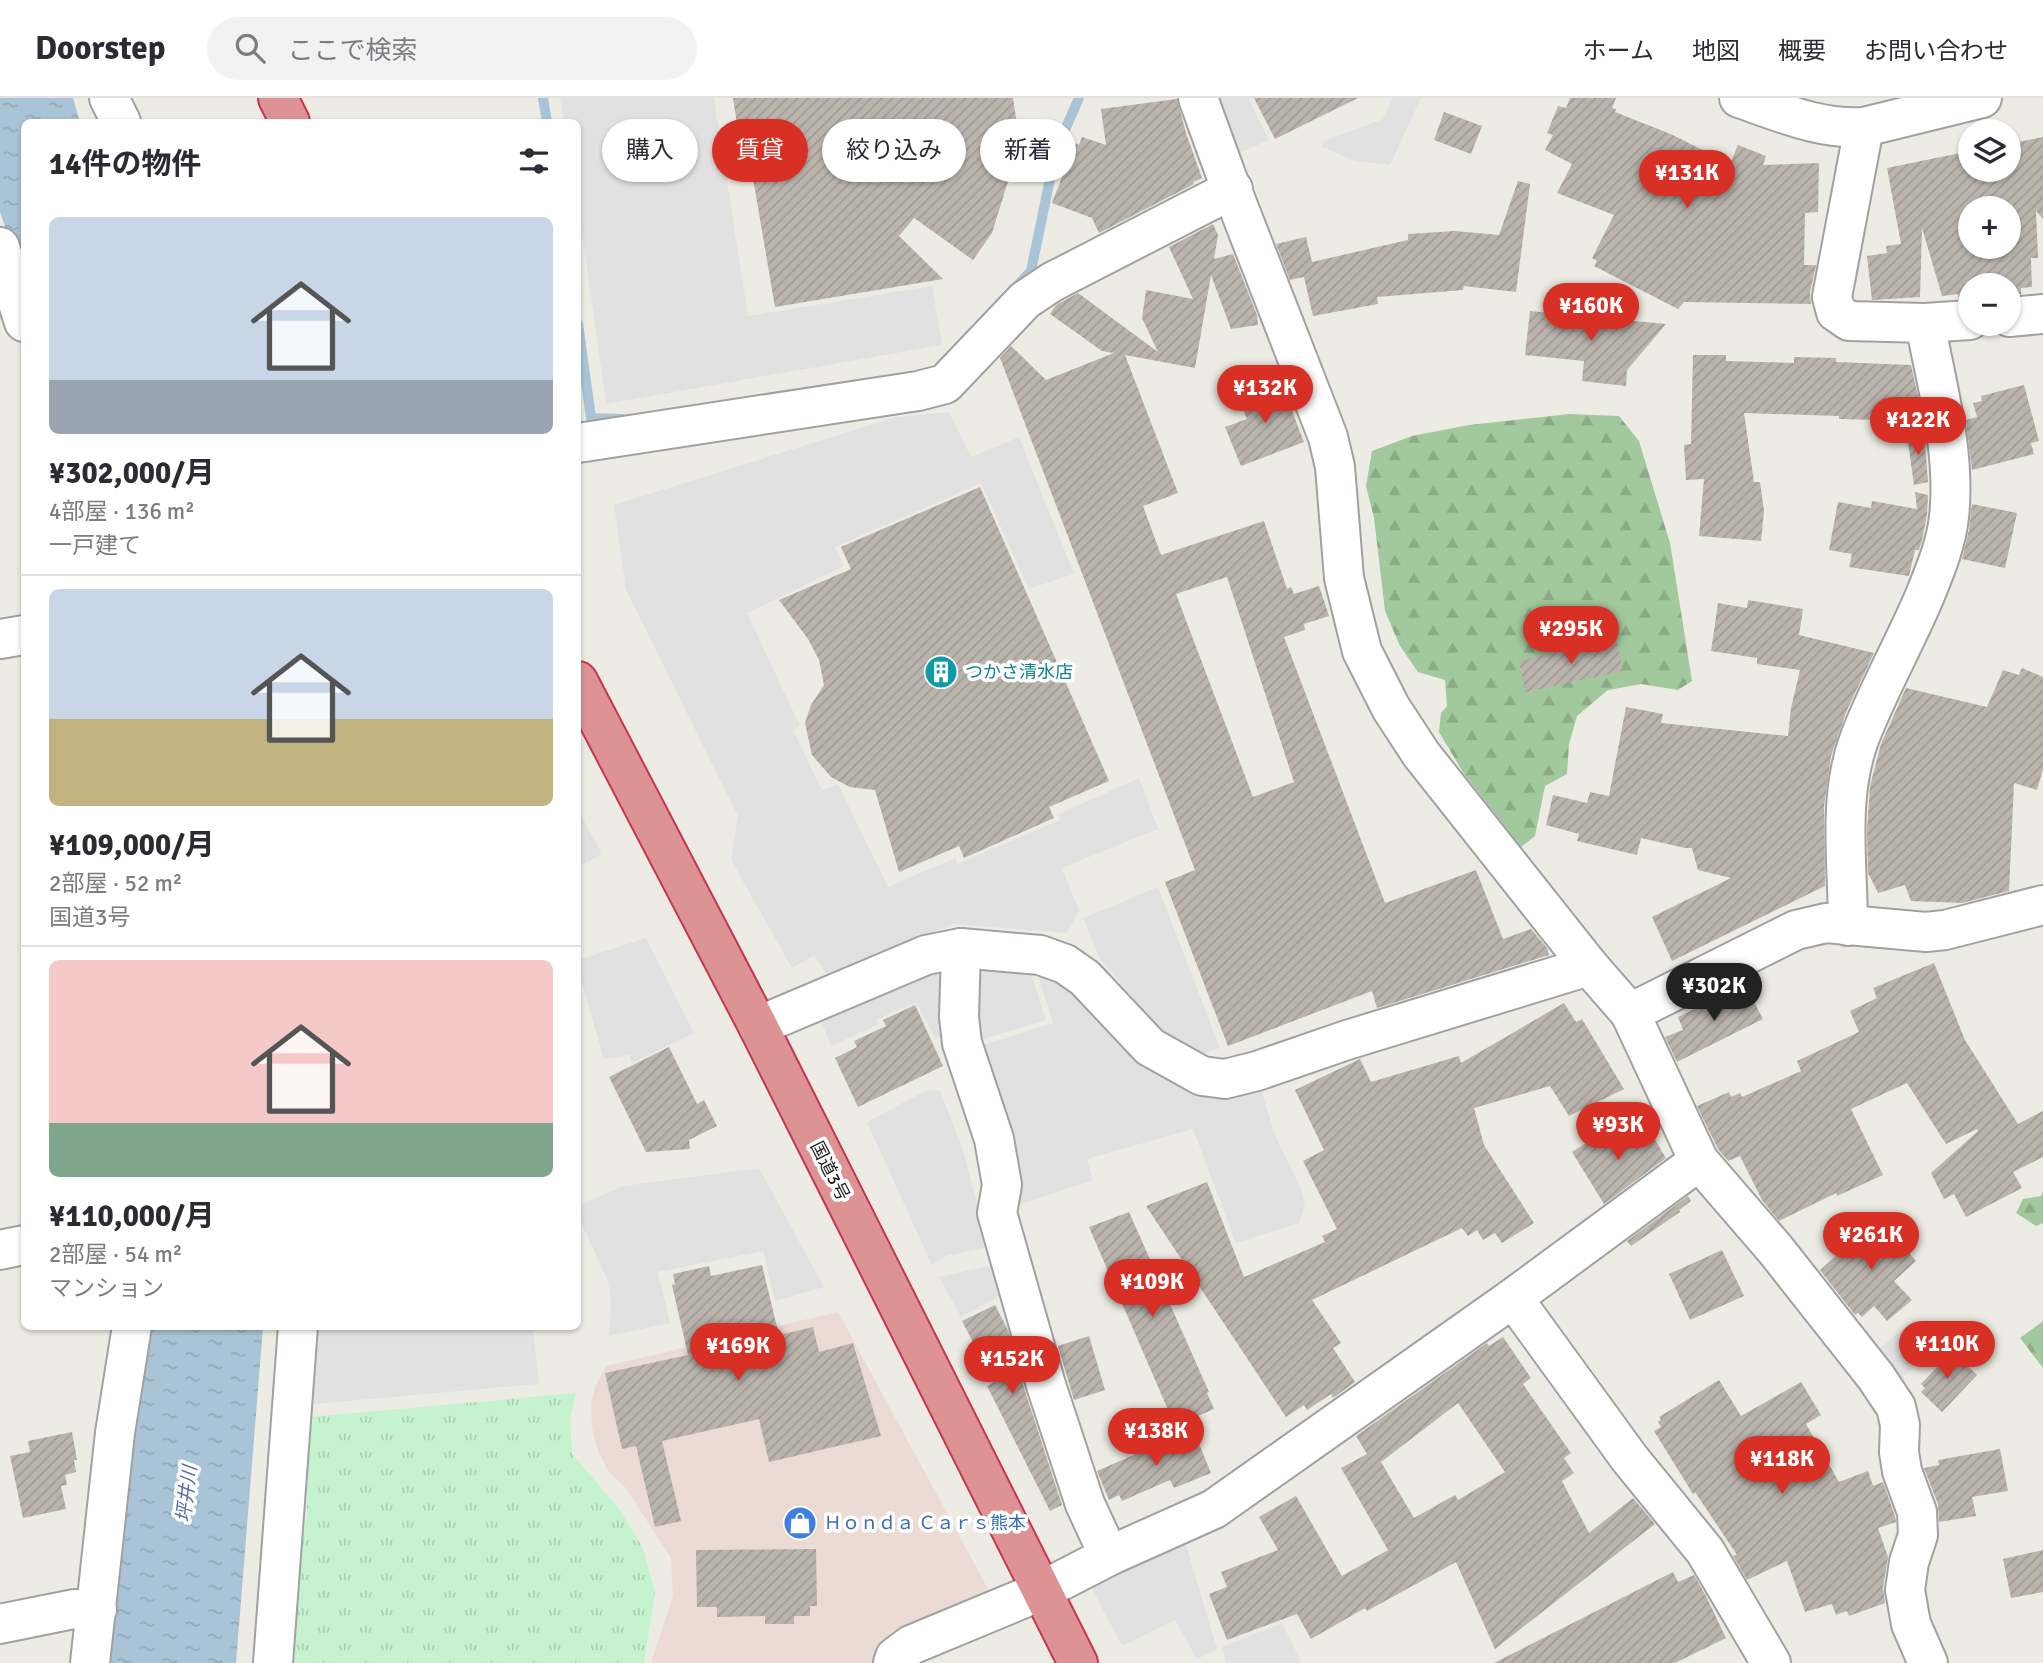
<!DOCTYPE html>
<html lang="ja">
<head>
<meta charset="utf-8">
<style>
  body { margin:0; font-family:Signika,"Noto Sans JP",sans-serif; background:#f2f2f3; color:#2b2b33; height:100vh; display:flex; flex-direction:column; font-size:26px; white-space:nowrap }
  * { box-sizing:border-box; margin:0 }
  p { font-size:23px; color:#7c7c81 }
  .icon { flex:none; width:38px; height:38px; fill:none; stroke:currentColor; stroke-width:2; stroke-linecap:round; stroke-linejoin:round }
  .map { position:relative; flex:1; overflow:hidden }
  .sheet { position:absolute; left:21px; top:21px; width:560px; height:1211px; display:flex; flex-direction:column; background:#fff; border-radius:10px; box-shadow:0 2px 5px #0004 }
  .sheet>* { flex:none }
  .guide { position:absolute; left:602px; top:21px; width:665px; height:63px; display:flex; gap:14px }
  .tools { position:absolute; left:1958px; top:21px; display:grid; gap:14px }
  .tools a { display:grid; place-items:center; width:63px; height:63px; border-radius:50%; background:#fff; box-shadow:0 2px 5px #0004; font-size:35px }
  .price { position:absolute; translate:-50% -60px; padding:0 16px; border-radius:24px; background:#d93025; color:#fff; font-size:23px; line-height:46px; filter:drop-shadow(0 2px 4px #0008) }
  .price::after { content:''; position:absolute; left:50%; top:42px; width:21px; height:16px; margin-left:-10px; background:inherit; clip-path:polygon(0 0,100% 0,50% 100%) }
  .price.selected { background:#222; color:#fff }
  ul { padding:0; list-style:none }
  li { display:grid; align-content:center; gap:14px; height:371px; padding:0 28px }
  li+li { border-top:2px solid #e1e1e2 }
  li span { display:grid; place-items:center; height:217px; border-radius:10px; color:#555 }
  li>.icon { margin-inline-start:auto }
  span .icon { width:126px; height:126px; fill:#fffc; stroke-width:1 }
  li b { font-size:30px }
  h2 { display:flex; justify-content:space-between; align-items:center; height:84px; padding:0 28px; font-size:30px }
  .tag { padding:0 24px; border-radius:32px; background:#fff; box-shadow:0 2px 5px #0004; font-size:24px; line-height:63px }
  .tag.selected { background:#d93025; color:#fff }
  header { display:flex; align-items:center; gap:42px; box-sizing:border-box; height:98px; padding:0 35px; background:#fff; border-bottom:2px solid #e1e1e2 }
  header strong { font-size:33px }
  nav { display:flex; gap:38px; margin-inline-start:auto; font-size:24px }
  .search { width:490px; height:63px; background:#f2f2f3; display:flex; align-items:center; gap:18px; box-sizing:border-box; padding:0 24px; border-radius:38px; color:#7c7c81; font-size:26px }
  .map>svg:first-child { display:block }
  .commercial { fill:#ecdad5 }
  .forest { fill:url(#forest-firs) }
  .park { fill:url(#park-tufts) }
  .parking { fill:#e1e1e1 }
  .water { fill:url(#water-ripples) }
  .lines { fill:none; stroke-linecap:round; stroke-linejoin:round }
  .stream { stroke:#a9c4d6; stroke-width:10 }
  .building { fill:url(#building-hatch); fill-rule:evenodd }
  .minor-casing { stroke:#a1a1a1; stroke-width:42 }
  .highway-casing { stroke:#c6364f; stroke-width:42 }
  .minor { stroke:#fff; stroke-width:38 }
  .highway { stroke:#dd9394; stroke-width:38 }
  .labels { text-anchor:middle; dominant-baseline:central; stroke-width:7; stroke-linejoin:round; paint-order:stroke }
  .culture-label { font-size:18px; fill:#0d838f; stroke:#fff; text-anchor:start }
  .street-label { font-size:18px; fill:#1d1d1d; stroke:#fff }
  .shop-label { font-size:18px; fill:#366cbe; stroke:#fff; text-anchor:start }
  .water-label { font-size:19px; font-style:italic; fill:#546ea2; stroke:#fff }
</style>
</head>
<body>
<header>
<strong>Doorstep</strong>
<div class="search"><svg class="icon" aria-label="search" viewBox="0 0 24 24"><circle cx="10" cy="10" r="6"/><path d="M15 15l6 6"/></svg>ここで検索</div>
<nav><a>ホーム</a><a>地図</a><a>概要</a><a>お問い合わせ</a></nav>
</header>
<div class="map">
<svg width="2043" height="1565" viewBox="0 0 2043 1565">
  <defs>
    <pattern id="forest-firs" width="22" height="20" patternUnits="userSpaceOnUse" patternTransform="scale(1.75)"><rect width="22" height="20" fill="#a2c89d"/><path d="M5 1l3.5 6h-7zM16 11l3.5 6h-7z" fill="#8bab87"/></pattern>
    <pattern id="park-tufts" width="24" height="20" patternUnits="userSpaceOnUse" patternTransform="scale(1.75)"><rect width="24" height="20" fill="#c5f3d0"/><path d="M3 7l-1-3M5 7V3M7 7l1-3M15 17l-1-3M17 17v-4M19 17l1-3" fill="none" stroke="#a9d0b2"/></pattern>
    <pattern id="water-ripples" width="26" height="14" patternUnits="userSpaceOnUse" patternTransform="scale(1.75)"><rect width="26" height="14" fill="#a9c4d6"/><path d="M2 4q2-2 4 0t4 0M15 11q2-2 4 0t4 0" fill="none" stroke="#91a8b7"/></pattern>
    <pattern id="building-hatch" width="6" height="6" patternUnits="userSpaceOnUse" patternTransform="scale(1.75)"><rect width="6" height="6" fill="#bab4ad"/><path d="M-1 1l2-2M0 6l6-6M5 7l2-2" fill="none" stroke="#9f9a94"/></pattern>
  </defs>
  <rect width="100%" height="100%" fill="#edece4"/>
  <path class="commercial" d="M838,1214L993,1500L883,1565H651L673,1498L671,1460L625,1389L608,1373L598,1353L592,1330L591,1306L596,1287L606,1268Z"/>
  <g class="forest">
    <path d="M1569,316L1619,318L1639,343L1670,445L1692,583L1678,592L1641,586L1608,592L1577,618L1569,646L1567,676L1545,688L1535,738L1521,749L1464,676L1439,634L1441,615L1447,608L1445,582L1418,574L1400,548L1385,513L1374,420L1366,388L1372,353L1412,338L1469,327Z"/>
    <path d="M2043,1094V1125L2036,1128L2016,1115L2023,1101L2041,1098Z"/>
    <path d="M2043,1223V1270L2020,1240Z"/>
  </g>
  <path class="park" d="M576,1295L570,1321L572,1356L620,1412L643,1450L655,1495L644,1565H281L288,1501L307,1417L309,1319Z"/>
  <g class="parking">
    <path d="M560,0H714L748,218L932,188L942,247L606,306L578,106V24H564Z"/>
    <path d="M1213,0H1248L1269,42L1234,57Z"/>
    <path d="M1392,0H1421L1390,67L1355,63L1322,49L1324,43L1383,21Z"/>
    <path d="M949,314L971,359L1019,339L1074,476L1029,491L981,385L835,449L844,468L747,515L800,628L793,632L822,692L838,686L888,789L955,760L958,766L1060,722L1059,716L1139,680L1158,731L1062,770L1079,812L1067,835L953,826L827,877L814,857L792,870L731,762L738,718L626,492L614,407L896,319Z"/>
    <path d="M578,712L602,756L578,769Z"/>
    <path d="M1158,789L1220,950L1197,958L1158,929L1100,861L1083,820Z"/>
    <path d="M646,840L694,935L632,965L629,957L604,961L578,871V862Z"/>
    <path d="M945,865L951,934L936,941L916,904L876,922L878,927L831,948L820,920Z"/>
    <path d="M974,868L1030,873L1046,922L974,944Z"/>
    <path d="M1037,874H1053L1101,912L1259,985L1275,1037L1301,1091L1305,1107L1299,1125L1236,1145L1193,1031L1087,1061L1093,1082L1019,1107L976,949L1053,925Z"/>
    <path d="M927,992L940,993L963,1052L989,1149L946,1158L932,1167L867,1024Z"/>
    <path d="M759,1070L824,1189L775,1203L763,1153L658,1174L670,1225L609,1238L611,1205L608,1183L578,1118V1108L623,1088Z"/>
    <path d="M993,1167L1006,1195L961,1219L939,1179Z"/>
    <path d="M1914,1222L1935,1251L1894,1287L1872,1257Z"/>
    <path d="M314,1229H533L539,1286L314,1306Z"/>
    <path d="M1184,1440L1217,1551L1197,1561L1175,1522L1122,1548L1088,1483Z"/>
    <path d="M1282,1525L1302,1565H1226L1222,1549Z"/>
  </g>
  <g class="water">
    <path d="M0,0H73L80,24H24V183L0,114Z"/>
    <path d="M143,1229H263L236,1565H104Z"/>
  </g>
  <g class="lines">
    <g class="stream">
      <path d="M543,0L547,24"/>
      <path d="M1018,187L1031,173L1056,52L1079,0"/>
      <path d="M578,226L591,320L622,321"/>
    </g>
  </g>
  <g class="building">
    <path d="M733,0H1013L1020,45L992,135L973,162L914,120L899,138L943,181L775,209L748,51L740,45Z"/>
    <path d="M1254,0H1358L1275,41Z"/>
    <path d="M1570,0H1616L1612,10L1616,11L1615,14L1673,37L1730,66L1738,47L1766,58L1763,67L1819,65L1818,114L1805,115L1804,167H1816L1810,195L1811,206L1684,204L1678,211L1594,168L1597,163L1592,160L1614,117L1557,95L1572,66L1545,52L1553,37L1547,35L1558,8L1566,10Z"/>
    <path d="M1177,1L1186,35L1202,80L1193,84L1194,86L1099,135L1092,120L1052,105L1075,45L1079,47L1082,39L1106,47L1101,11Z"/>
    <path d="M1444,14L1482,28L1471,56L1434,42Z"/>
    <path d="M2043,39V121L2036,113L2038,160H2031L2032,189L2021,190V196H2009V187H1970V198L1958,199V196L1942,198L1922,130L1920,199L1872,202L1867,158L1887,155L1886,148L1901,146L1887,70L1970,53V72H2009V46ZM1970,110H2009V149H1970Z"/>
    <path d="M1518,83L1530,86L1516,194L1464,188L1463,192L1377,199L1378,206L1313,218L1304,179L1290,182L1276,146L1306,139L1312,164L1408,142V136L1455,133L1499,137Z"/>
    <path d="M1213,126L1218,137L1214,161L1233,156L1257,217L1258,227L1231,231L1211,177L1195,270L1125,257L1178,395L1143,408L1161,457L1264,423L1287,491L1291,489L1294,496L1319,488L1329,518L1304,526L1305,532L1284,539L1385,805L1476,772L1503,841L1531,831L1547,850L1549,857L1377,910L1372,893L1228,948L1165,784L1195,772L1000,260L1011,248L1046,282L1114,255L1102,253L1050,216L1056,207L1078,195L1158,254L1142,220L1146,192L1193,201L1169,149ZM1227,479L1294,684L1253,699L1176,496Z"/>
    <path d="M1530,213L1666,226L1627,272L1626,288L1582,283L1584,263L1525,257Z"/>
    <path d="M1693,257H1726V263L1794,265V259L1836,260V264L1911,267L1918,298L1917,323L1839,321V318L1744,315L1754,384H1760L1764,413L1761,443L1699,438L1704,381L1686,382L1684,347L1691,346Z"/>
    <path d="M1279,279L1304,344L1241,368L1225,329L1247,321L1243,312L1259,306L1252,289Z"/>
    <path d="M2024,287L2039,343L2031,345L2034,356L1972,372L1966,322L1977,319L1973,305L1982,303L1981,298Z"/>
    <path d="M1924,333L1928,384L1914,387L1907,337Z"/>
    <path d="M980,389L1109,683L1049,709L1054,720L964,760L959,748L899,774L875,692L850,689L831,679L812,657L805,625L811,607L824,587L819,562L808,541L779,502L851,471L841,449Z"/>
    <path d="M1915,394L1928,397L1927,417L1922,442L1919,452H1915L1909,478L1849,469L1852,456L1829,452L1838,404L1871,410L1872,403L1917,411Z"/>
    <path d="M1972,406L2017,415L2005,470L1962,461L1969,432Z"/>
    <path d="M1748,502L1803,511L1799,537L1874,555L1847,612L1831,658L1824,708L1825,788L1672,863L1652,819L1731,780L1698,772L1692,750H1685L1641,740L1637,757L1577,743L1579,736L1546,727L1553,697L1587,705L1590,694L1609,698L1626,609L1663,616L1661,625L1788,638L1791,610L1800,572L1757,566V560L1711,553L1718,505L1747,510Z"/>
    <path d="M1616,541L1623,573L1526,594L1519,563Z"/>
    <path d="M2022,570L2043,579V671L2037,692L2014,685L2009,793L1962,805L1911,803L1905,787L1878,795L1868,775L1867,733L1870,688L1881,646L1906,590L1987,609L2003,572L2019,577Z"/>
    <path d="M1934,865L1965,942L2018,1026L2043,1013V1059L2013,1074L2022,1090L1966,1119L1954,1096L1944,1101L1931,1075L1978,1033L1977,1031L1946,1046L1907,985L1851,1011L1883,1077L1837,1098L1836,1095L1779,1123L1762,1102L1740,1058L1728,1063L1718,1051L1697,1008L1729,994L1731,999L1740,995L1742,999L1801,973L1797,963L1859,934L1850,913L1877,900L1873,890Z"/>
    <path d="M1743,887L1745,891L1747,890L1763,921L1677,964L1665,939L1683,932L1678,919Z"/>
    <path d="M1564,905L1576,924L1582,921L1624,991L1569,1018L1550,988L1474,1010L1484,1047L1534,1125L1502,1145L1495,1135L1483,1142L1477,1132L1468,1138L1462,1130L1312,1202L1341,1245L1333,1250L1355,1284L1333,1300L1331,1296L1307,1312L1304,1307L1286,1319L1146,1108L1207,1084L1244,1179L1325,1144L1322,1138L1337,1131L1303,1063L1324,1052L1295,992L1360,961L1371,984L1459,958L1461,965Z"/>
    <path d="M915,907L943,968L858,1009L835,960L857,949L854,943L886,928L883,922Z"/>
    <path d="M669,949L697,1006L704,1002L717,1028L689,1042L690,1051L646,1054L609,979Z"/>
    <path d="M1648,1030L1666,1060L1604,1106L1572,1054L1603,1034L1610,1047Z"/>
    <path d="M1688,1098L1691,1103L1679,1112L1680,1114L1631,1148L1627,1143Z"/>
    <path d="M1129,1114L1209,1294L1207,1295L1214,1311L1175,1328L1089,1129Z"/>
    <path d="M1879,1120L1916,1163L1894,1183L1912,1202L1887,1223L1874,1208L1862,1219L1858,1215L1855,1217L1820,1172Z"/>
    <path d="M1722,1152L1744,1198L1690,1222L1669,1176Z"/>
    <path d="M762,1167L779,1237L813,1229L819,1254L853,1245L881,1338L769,1364L759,1321L662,1343L681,1423L655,1429L636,1348L622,1351L605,1275L688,1257L672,1187L675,1186L673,1176L709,1168L711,1178Z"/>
    <path d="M995,1207L1008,1232L1025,1293L1062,1407L1050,1413L987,1288L994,1284L962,1223Z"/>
    <path d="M1089,1238L1105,1292L1074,1302L1058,1248Z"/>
    <path d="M1503,1239L1531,1280L1523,1286L1571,1355L1564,1360L1574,1375L1562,1383L1589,1435L1633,1400L1655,1426L1495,1551L1456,1464L1367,1513L1365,1510L1311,1541L1297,1516L1227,1542L1209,1496L1227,1489L1221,1474L1278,1452L1259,1419L1296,1398L1342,1478L1388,1452L1341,1370L1367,1356L1356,1338L1487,1245L1489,1248ZM1458,1305L1505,1374L1458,1402L1455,1397L1414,1420L1381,1364Z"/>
    <path d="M1952,1253L1977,1277L1942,1314L1921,1294L1925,1290L1921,1286Z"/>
    <path d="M1719,1282L1741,1318L1801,1284L1821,1317L1806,1326L1839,1384L1868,1373L1873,1388L1883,1384L1895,1418L1896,1424L1878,1430L1888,1459L1883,1489L1885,1505L1849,1518L1847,1513L1836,1517L1832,1506L1805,1514L1787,1463L1747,1482L1733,1458L1737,1457L1695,1394L1693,1396L1654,1333L1661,1329L1658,1324L1661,1322L1659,1319Z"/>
    <path d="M1193,1331L1211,1375L1174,1390L1170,1382L1122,1403L1119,1397L1109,1402L1097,1373Z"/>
    <path d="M72,1334L77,1362H74L76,1374L65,1377L67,1387L61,1388L66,1411L23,1420L10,1358L30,1354L28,1343Z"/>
    <path d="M2000,1351L2008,1393L1972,1399L1976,1418L1939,1424L1938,1406L1924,1370L1939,1367L1938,1362Z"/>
    <path d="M816,1451L817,1508H810V1518H794V1526H765V1518L717,1519V1509H697L696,1452Z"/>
    <path d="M2043,1452V1494L2011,1500L2003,1461Z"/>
    <path d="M1673,1474L1678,1484L1694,1477L1707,1500L1726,1540L1675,1565H1494Z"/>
  </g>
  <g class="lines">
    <defs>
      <g id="minor">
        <path d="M109,0L121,24"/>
        <path d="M1198,0L1226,77L1328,339L1335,369L1344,480L1362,553L1391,610L1421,656L1589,868L1630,915L1699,1063L1775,1151L1876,1279L1896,1309L1900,1327L1899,1354L1902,1373L1917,1414L1918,1437L1909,1464L1905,1492L1911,1526L1928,1565"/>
        <path d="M1739,0C1780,14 1820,32 1864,29L1982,0"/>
        <path d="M0,149L24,224"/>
        <path d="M2009,219L2043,216"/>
        <path d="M1925,225L1970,222"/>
        <path d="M578,345L918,293L945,286L1025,202L1052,184L1233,91"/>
        <path d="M0,541L24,537"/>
        <path d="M1848,828C1848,766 1837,699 1860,639C1879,590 1906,543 1926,495C1936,470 1946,446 1949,419C1956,355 1937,288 1925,225L1849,223L1836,214L1832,199L1864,29"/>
        <path d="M961,850L959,919L962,945L994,1041L1002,1087L997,1115L1046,1287L1085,1406L1109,1458"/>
        <path d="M1630,915L1796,832L1826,825L1926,834L1945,832L2043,807"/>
        <path d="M758,928L926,857L961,850L1040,857L1065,866L1085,880L1150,949L1202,978L1225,981L1257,973L1347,942L1589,868"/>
        <path d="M0,1152L24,1147"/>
        <path d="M1513,1200L1630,1361L1705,1453L1771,1565"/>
        <path d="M0,1526L74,1511L97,1512"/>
        <path d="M90,1565L115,1335L132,1228"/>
        <path d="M273,1565L298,1228"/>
        <path d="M893,1565L895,1559L911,1547L1041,1493L1109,1458L1214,1411L1513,1200L1699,1063"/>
      </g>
      <g id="highway">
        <path d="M278,0L290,24"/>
        <path d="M578,583L758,928L1078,1565"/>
      </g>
    </defs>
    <use href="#minor" class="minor-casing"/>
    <use href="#highway" class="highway-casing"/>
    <use href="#minor" class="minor"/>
    <use href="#highway" class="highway"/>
  </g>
  <defs>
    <symbol id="building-disc" viewBox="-11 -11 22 22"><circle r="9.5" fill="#0f9aa8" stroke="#fff"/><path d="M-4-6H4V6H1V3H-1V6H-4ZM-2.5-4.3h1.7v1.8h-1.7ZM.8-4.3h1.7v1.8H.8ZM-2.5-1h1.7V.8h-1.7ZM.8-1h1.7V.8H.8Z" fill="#fff"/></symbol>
    <symbol id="shop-disc" viewBox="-11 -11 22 22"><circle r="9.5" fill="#3f7fe0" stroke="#fff"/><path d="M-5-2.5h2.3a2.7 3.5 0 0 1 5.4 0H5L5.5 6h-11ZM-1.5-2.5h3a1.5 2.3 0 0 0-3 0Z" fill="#fff"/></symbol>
  </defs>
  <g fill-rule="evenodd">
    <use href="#building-disc" x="922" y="555" width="38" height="38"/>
    <use href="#shop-disc" x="781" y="1406" width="38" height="38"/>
  </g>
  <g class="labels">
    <g class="culture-label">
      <text x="965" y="574">つかさ清水店</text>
    </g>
    <g class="street-label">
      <text transform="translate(830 1073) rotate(63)">国道3号</text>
    </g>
    <g class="shop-label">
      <text x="824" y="1425">Ｈｏｎｄａ Ｃａｒｓ熊本</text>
    </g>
    <g class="water-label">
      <text transform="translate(187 1396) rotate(-83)">坪井川</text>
    </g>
  </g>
</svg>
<div class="tools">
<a><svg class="icon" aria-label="layers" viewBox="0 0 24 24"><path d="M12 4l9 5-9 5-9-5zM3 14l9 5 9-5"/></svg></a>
<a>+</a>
<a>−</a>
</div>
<b class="price" style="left:1687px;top:112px">¥131K</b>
<b class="price" style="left:1591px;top:245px">¥160K</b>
<b class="price" style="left:1265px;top:327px">¥132K</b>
<b class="price" style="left:1918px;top:359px">¥122K</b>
<b class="price" style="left:1571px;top:568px">¥295K</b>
<b class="price selected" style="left:1714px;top:925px">¥302K</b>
<b class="price" style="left:1618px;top:1064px">¥93K</b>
<b class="price" style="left:1871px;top:1174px">¥261K</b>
<b class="price" style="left:1152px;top:1221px">¥109K</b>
<b class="price" style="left:1947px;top:1283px">¥110K</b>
<b class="price" style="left:738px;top:1285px">¥169K</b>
<b class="price" style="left:1012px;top:1298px">¥152K</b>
<b class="price" style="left:1156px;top:1370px">¥138K</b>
<b class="price" style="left:1782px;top:1398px">¥118K</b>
<div class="guide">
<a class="tag">購入</a>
<a class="tag selected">賃貸</a>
<a class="tag">絞り込み</a>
<a class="tag">新着</a>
</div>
<section class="sheet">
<h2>14件の物件<svg class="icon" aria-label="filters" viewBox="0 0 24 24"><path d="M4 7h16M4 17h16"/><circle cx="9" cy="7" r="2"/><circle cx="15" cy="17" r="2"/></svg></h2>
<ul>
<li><span style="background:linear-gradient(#c9d6e8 75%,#9aa5b1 0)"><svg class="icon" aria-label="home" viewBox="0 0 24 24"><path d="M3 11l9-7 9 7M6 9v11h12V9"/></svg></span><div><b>¥302,000/月</b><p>4部屋 · 136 m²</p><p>一戸建て</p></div></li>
<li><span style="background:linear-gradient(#c9d6e8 60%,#c2b280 0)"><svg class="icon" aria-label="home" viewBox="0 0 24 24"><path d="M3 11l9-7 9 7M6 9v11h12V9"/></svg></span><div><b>¥109,000/月</b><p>2部屋 · 52 m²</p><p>国道3号</p></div></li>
<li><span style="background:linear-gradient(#f6c9c9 75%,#7fa58c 0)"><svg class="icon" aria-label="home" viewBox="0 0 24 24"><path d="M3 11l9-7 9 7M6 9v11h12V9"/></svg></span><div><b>¥110,000/月</b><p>2部屋 · 54 m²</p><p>マンション</p></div></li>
</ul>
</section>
</div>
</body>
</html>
